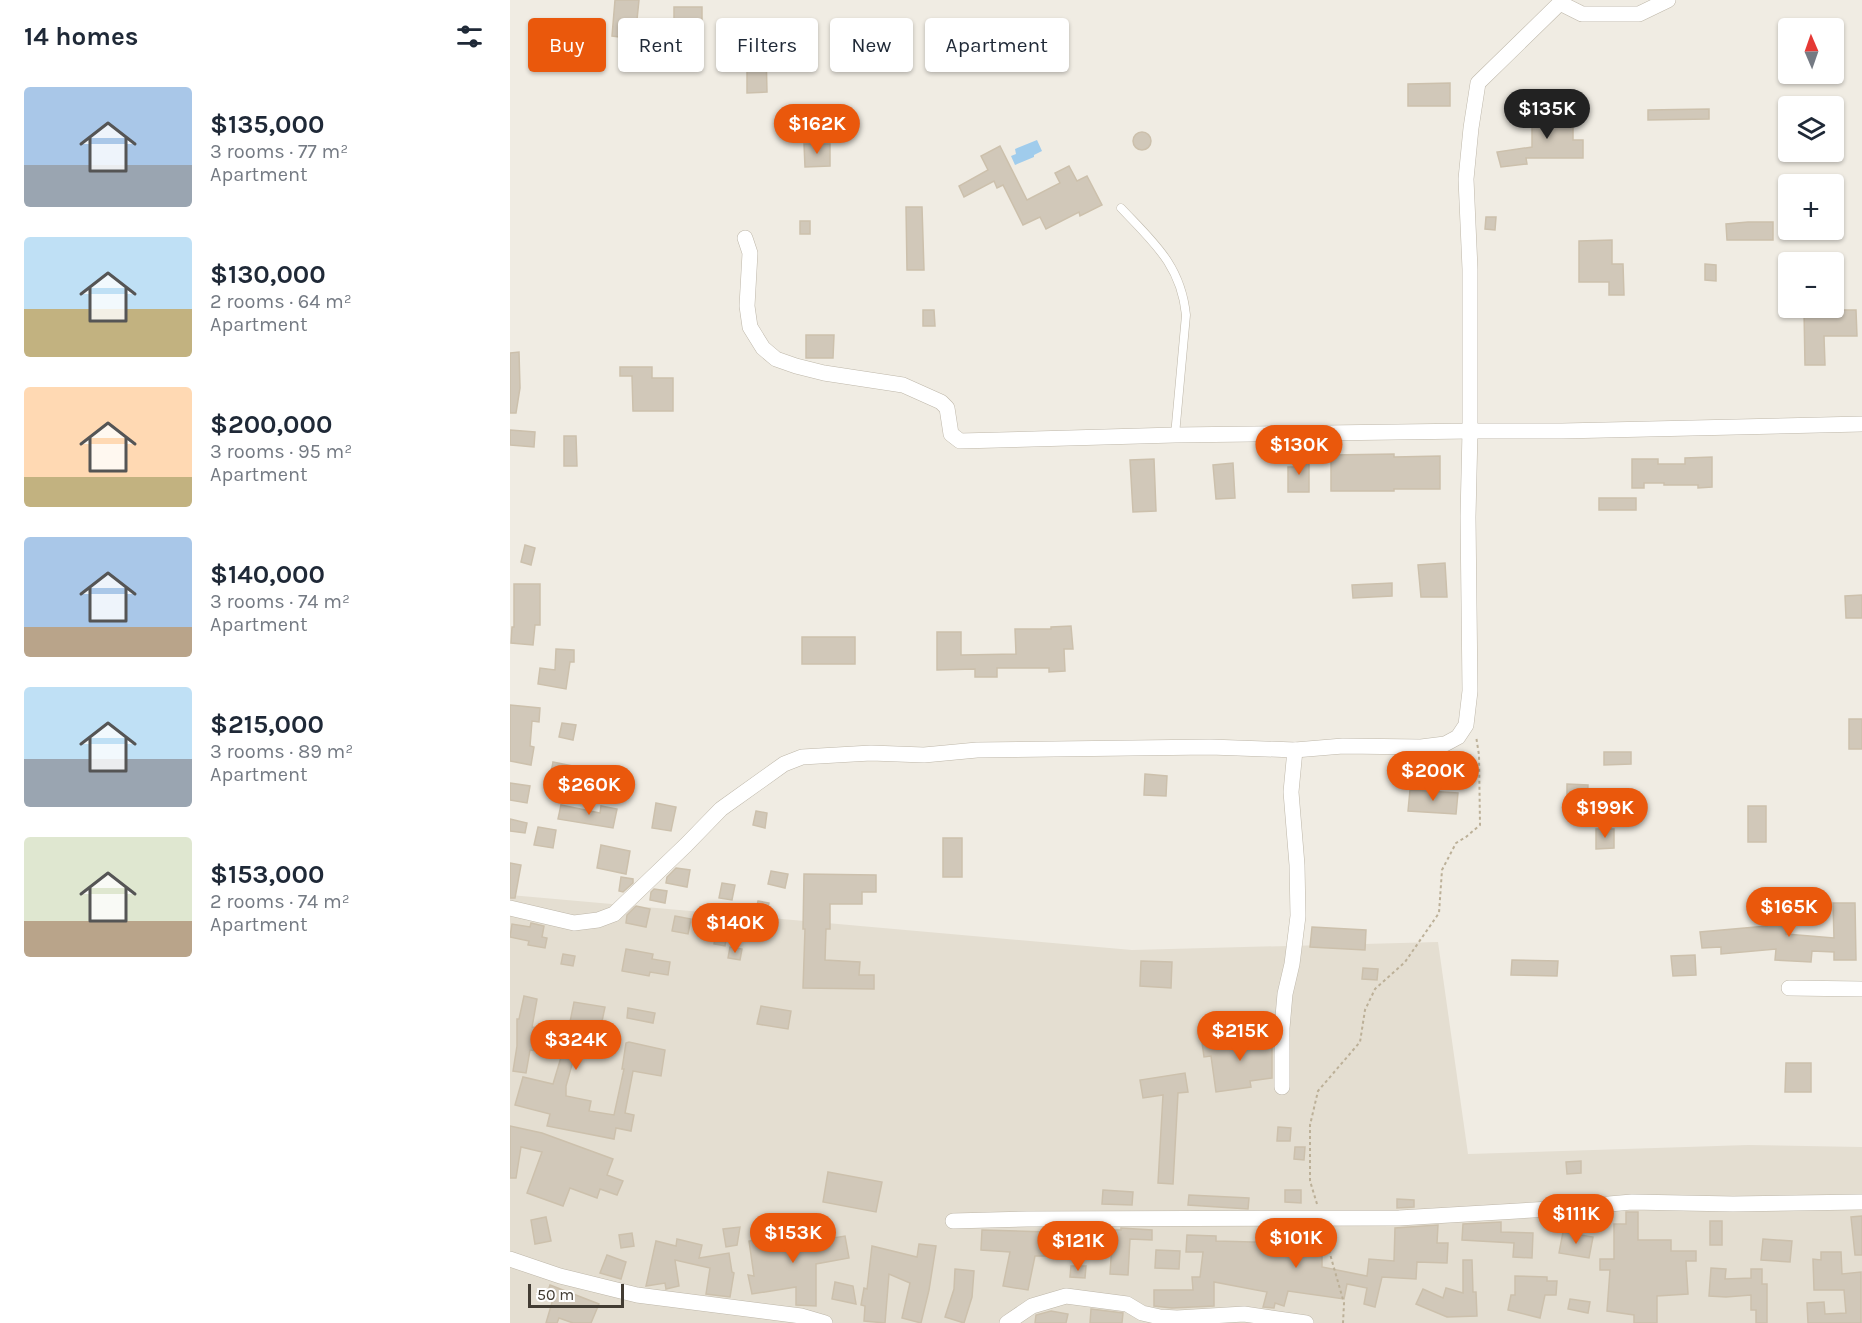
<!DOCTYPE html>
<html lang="en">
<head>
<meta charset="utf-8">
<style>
  body { margin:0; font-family:Karla,sans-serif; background:#f6f6f7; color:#1f2937; height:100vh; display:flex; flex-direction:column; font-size:22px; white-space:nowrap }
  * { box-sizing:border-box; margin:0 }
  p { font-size:20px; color:#747a83 }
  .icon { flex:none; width:33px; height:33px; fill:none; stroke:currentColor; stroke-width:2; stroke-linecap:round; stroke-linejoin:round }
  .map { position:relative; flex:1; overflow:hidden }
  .drawer { display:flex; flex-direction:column; background:#fff; width:510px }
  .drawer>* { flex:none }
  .banner { position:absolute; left:18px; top:18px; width:570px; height:54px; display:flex; gap:12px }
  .needle { width:39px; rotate:358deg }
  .buttons { position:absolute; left:1268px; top:18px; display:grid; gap:12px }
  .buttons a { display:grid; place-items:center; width:66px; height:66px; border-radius:6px; background:#fff; box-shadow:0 2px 4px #0004; font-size:30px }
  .scale { position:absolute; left:18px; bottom:15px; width:96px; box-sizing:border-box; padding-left:6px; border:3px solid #423c33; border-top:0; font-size:16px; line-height:21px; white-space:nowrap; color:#423c33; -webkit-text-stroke:4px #fff; paint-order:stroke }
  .price { position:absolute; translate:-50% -51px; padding:0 14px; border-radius:21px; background:#ea580c; color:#fff; font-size:20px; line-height:39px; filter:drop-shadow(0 2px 3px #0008) }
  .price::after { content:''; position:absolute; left:50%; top:36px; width:18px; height:14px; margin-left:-9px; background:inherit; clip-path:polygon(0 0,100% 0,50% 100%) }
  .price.active { background:#222; color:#fff }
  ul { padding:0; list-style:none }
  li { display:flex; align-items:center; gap:18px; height:150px; padding:0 24px }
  li span { display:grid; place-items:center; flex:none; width:168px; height:120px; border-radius:6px; color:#555 }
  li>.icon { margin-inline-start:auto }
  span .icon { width:72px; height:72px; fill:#fffc; stroke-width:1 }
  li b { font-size:26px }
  h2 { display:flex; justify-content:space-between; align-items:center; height:72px; padding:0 24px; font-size:26px }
  .tag { padding:0 21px; border-radius:6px; background:#fff; box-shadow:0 2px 4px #0004; font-size:21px; line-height:54px }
  .tag.active { background:#ea580c; color:#fff }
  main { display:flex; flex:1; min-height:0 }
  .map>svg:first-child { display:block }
  .residential { fill:#e4ded1 }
  .water { fill:#a0ccec }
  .building { fill:#d1c8b9; stroke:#ccc0ac; stroke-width:1.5 }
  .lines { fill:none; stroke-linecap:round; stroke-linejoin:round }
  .service-casing { stroke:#beb7a9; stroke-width:9 }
  .minor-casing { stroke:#beb7a9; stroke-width:16 }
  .path { stroke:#bcb098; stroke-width:2; stroke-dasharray:3 3; stroke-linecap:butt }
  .service { stroke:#fff; stroke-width:8 }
  .minor { stroke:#fff; stroke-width:15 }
</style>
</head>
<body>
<main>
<section class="drawer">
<h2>14 homes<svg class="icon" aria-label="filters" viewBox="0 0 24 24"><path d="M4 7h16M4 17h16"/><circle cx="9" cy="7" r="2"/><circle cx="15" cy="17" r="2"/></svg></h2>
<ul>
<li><span style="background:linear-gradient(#a9c7e8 65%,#9aa5b1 0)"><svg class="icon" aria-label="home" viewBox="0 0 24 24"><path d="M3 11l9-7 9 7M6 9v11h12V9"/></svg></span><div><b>$135,000</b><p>3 rooms · 77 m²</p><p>Apartment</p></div></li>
<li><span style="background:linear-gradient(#bfe0f5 60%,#c2b280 0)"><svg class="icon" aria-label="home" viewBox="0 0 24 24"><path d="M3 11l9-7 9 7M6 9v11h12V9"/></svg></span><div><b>$130,000</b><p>2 rooms · 64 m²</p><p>Apartment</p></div></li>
<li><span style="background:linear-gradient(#ffd9b3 75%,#c2b280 0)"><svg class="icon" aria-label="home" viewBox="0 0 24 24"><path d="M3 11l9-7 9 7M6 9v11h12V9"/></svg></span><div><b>$200,000</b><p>3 rooms · 95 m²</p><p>Apartment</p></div></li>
<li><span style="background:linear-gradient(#a9c7e8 75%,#b9a48a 0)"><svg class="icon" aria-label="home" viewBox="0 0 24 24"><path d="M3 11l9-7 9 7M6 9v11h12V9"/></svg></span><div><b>$140,000</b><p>3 rooms · 74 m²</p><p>Apartment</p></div></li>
<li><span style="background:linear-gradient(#bfe0f5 60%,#9aa5b1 0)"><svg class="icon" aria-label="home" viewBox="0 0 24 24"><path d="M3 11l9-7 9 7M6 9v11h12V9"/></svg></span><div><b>$215,000</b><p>3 rooms · 89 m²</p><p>Apartment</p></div></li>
<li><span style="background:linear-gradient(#dfe7d0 70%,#b9a48a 0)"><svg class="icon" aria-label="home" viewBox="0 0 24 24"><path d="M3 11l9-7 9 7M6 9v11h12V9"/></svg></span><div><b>$153,000</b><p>2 rooms · 74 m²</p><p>Apartment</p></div></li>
</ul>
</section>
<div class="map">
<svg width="1352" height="1323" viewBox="0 0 1352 1323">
  <rect width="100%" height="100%" fill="#f0ece3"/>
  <path class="residential" d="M0,895L622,950L928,942L958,1154L1238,1145L1352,1147V1323H0Z"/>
  <path class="water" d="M527,140L532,151L524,155V157L505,165L501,156L506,154L505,149Z"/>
  <g class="building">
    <path d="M105,0H129L125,39L102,36Z"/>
    <rect x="164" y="7" width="28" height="30"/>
    <path d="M237,49H256L257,92L237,93Z"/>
    <path d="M940,83V106H898V84Z"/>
    <path d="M1199,109V119L1138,120V110Z"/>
    <path d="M1022,112H1063V140H1073V158H1016L1017,164L991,167L987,152L1022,147Z"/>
    <circle cx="632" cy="141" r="9"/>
    <path d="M294,144H320V166L295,167Z"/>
    <path d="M490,146L517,200L550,183L545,173L559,166L567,181L577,176L592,205L570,216L569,212L536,229L530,217L513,225L493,185L487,188L484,181L454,197L449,186L478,170L471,156Z"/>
    <path d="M396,207H412L414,270H397Z"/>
    <path d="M976,217H986L985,230L975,229Z"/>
    <rect x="290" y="221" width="10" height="13"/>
    <path d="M1238,222H1263V240H1217L1216,224Z"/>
    <path d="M1102,240V264H1113L1114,295H1099V282H1069V241Z"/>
    <path d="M1195,264L1206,265V281L1195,280Z"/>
    <path d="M1308,308H1327V310H1346L1347,336H1314L1315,365H1295L1294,311H1308Z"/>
    <path d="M413,310H424L425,326H413Z"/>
    <path d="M296,335H324L323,358H296Z"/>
    <path d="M9,352L10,388L6,413H0V353Z"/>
    <path d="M110,367H142V378H163V411H123L122,376H110Z"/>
    <path d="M0,430L25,432L24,447L0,445Z"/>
    <path d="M54,436H66L67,466H54Z"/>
    <path d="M884,454V457L930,456V489H884V491H821V455Z"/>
    <path d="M787,457H799V492H778V467H787Z"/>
    <path d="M1202,457V487L1188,488V485H1154V483H1134V488H1122V459H1148V464H1175V458Z"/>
    <path d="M644,459L646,511L623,512L620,460Z"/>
    <path d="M723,463L725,498L706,499L703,465Z"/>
    <rect x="1089" y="498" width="37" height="12"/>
    <path d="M15,545L25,548L21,565L11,562Z"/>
    <path d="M935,563L937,597H911L908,565Z"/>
    <path d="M882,583V596L843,598L842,585Z"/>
    <path d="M4,584H30V625H25L23,645L1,643L2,627H4Z"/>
    <path d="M1352,595V618H1336L1335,596Z"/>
    <path d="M561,626L563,649H554L555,671L539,672V668H487V677H465V669L427,670V632H451V655L506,654L505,629H541V627Z"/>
    <rect x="292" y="637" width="53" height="27"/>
    <path d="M46,649L64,650V662H60L56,689L28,684L30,668L45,670Z"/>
    <path d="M0,705L30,708L29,722L22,721L20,746L24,747L21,765L0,761Z"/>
    <rect x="1339" y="719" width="13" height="30"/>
    <path d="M52,723L66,725L63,740L49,737Z"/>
    <path d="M1094,752H1121V764L1094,765Z"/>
    <path d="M43,762L68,767L64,788L39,783Z"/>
    <path d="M635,774L657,776L656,796L634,795Z"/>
    <path d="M0,783L20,786L17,803L0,800Z"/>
    <path d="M1057,784L1078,785L1077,811H1057Z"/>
    <path d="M900,790L948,793L946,814L898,811Z"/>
    <path d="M146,803L166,807L161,831L142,828Z"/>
    <path d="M51,805L90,813L91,806L107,809L103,828L48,819Z"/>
    <rect x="1238" y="806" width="18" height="36"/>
    <path d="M246,811L257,813L255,828L243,825Z"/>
    <path d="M0,819L17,823L15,833L0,831Z"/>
    <path d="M28,827L46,830L43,848L24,845Z"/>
    <path d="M1086,829H1104V848L1086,849Z"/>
    <rect x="433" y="838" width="19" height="39"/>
    <path d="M91,845L120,851L116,874L87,868Z"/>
    <path d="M0,863L11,865L5,898H0Z"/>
    <path d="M166,868L180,870L177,887L156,883L157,877Z"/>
    <path d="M261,871L278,874L275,888L258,884Z"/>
    <path d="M294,874L366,875V892H352V904H320V929H316L315,960L350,962L349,975H364V989L293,988L295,929H293Z"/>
    <path d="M111,877L123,879V883L113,892L109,891Z"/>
    <path d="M212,883L225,885L222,900L209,898Z"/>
    <path d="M144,889L157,891L155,903L140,900L141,892Z"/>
    <path d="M248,901L259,903L256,916L245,914Z"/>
    <path d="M1323,903H1345L1346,960H1324V952L1302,951L1301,962L1265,960L1266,949L1211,954V947L1192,948L1190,932L1257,926L1255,911L1275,909L1276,934L1324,938Z"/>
    <path d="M126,906L140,909L136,927L116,923L117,915Z"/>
    <path d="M211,908L221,910L215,946L204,944Z"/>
    <path d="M165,916L181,919L178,934L162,931Z"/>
    <path d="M21,923L34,926L32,937L37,938L35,948L18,945L19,941L0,937L2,924L20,927Z"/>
    <path d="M802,927L856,930L855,950L800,947Z"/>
    <path d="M220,947L232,949L230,960L218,958Z"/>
    <path d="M116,949L143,954L142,959L160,962L158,975L140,972L139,976L112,971Z"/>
    <path d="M53,954L65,956L63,966L51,964Z"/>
    <path d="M1185,955L1186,975L1163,976L1161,956Z"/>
    <path d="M1002,960L1048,961L1047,976L1001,975Z"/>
    <path d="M631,961L662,962L661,988L630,986Z"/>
    <path d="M853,968L868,969L867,980L852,979Z"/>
    <path d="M14,996L27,999L22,1027L58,1032L64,1002L95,1007L91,1026L98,1027L95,1040L70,1036L56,1086V1096L81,1101L79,1111L104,1115L114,1069H112L116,1043L119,1042L155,1050L151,1076L123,1071L115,1113L124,1115L121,1131L106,1128L104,1139L37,1126L40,1114L5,1105L13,1077L43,1084L52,1054L20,1050L16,1073L3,1071L7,1046V1019H9Z"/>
    <path d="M251,1006L281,1011L278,1029L247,1024Z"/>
    <path d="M118,1008L145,1013L143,1023L117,1018Z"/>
    <path d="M760,1032L762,1048V1078L740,1081L741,1087L706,1092L701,1056L694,1057L692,1042L715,1038L716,1049L745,1045L743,1034Z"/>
    <path d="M1276,1063H1301V1092H1275Z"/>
    <path d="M675,1073L678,1092L668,1093L663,1184L648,1183L653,1095L633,1098L630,1080Z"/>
    <path d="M0,1126L32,1133L103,1159L97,1175L113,1181L107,1195L90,1189L87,1198L60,1188L53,1206L17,1193L32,1152L11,1147L6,1178H0Z"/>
    <path d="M768,1127L781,1128L780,1141H767Z"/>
    <path d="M785,1147H795L794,1160L784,1159Z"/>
    <path d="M1071,1161V1173L1057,1174L1056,1162Z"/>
    <path d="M318,1172L372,1182L366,1212L313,1202Z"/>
    <path d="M593,1190L623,1192L622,1205L592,1204Z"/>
    <path d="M775,1190H791V1203L775,1202Z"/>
    <path d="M679,1195L739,1198L738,1209L678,1205Z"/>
    <path d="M887,1199L904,1200V1207L887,1208Z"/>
    <path d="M1116,1212H1128V1240H1161V1251H1186V1261H1176L1178,1294L1147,1296V1323H1124V1315L1097,1311L1100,1270H1090V1259H1104V1224H1116Z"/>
    <path d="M1352,1216V1255H1345L1341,1217Z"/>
    <path d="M36,1217L41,1241L25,1244L21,1220Z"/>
    <rect x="1200" y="1221" width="12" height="24"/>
    <path d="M991,1222V1232L1023,1233L1022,1258L1003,1257L1004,1243L952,1240L953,1224Z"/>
    <path d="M928,1225L927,1243H938L937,1263L907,1262L906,1279L872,1277L865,1307L854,1304L857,1288L837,1284L834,1299L778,1291L774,1306L765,1303L764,1308L753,1307L757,1292L704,1282V1306L662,1308L644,1306V1290H683L682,1277H690L693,1252H676L677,1235L706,1236V1241L784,1243V1247L812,1249V1267L857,1276L859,1259L884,1261L885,1228Z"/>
    <path d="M230,1227L227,1245L216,1247L213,1229Z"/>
    <path d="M611,1228L642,1230V1240L620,1239L618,1275L600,1274L602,1244L547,1241V1229L611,1230Z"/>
    <path d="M472,1230L539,1232L538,1256H525L518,1290L493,1286L500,1252L471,1250Z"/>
    <path d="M1053,1232L1083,1237L1079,1258L1049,1253Z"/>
    <path d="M122,1233L124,1246L111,1248L109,1235Z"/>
    <path d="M281,1234L280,1239L304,1235L305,1241L335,1236L339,1258L306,1264V1306L286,1305V1287L242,1294L238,1275L244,1276L239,1241Z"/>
    <path d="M167,1239L192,1245L189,1258L219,1253L222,1272L224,1273L220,1297L196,1294L200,1268L165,1260L169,1286L156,1289L155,1283L136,1286L146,1241L166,1246Z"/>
    <path d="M1253,1239L1282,1241L1280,1262L1251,1260Z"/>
    <path d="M409,1244L426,1246L419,1290L411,1323L392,1318L400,1283L379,1274L375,1323L354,1321L355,1306L351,1305L354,1288L357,1289L362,1246L407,1257Z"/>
    <path d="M646,1250L670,1251L669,1269L645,1268Z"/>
    <path d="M1311,1252H1331L1332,1274L1351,1272V1323H1298L1297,1303L1314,1302L1315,1314L1336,1313L1334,1290H1304L1303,1259L1311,1260Z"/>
    <path d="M97,1255L116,1262L111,1279L90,1273Z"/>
    <path d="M953,1260H962L963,1292H966L967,1316L937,1317L906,1304L913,1289L933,1298L936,1288L953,1293Z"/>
    <path d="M561,1266H576L575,1278L560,1277Z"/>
    <path d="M1201,1268L1216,1269L1215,1279L1241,1278V1269H1252V1284H1257V1323H1246V1310H1241V1295L1216,1297L1199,1296Z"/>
    <path d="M445,1269L464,1271L462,1297L454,1323L435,1317L444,1289Z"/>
    <path d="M1005,1276L1037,1277V1281H1047L1046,1295H1035L1030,1318L998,1310L1001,1295H1005Z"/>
    <path d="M325,1282L343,1286L346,1304L322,1299Z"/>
    <path d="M40,1285L89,1304L81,1323H63L49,1318L47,1323H36L43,1299L36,1297Z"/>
    <path d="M1060,1299L1080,1302L1078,1313L1058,1309Z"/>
    <path d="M581,1309L613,1313L612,1323H580Z"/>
    <path d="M541,1311L558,1314L556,1323H525L526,1315Z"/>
  </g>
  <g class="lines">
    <defs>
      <path id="service" d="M611,208C643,242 671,265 676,315L665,435"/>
      <g id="minor">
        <path d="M235,238L240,253L237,306L240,327L253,348L266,359L286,366L314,373L393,385L431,402L437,408L441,434L450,441L665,435L960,431V269L956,179L961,128L968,83L1050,3L1072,14H1129L1158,0"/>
        <path d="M0,908L64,923L88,920L104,914L176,845L211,809L274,764L292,757L361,753L414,755L467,750L700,747L785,750L833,746L911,747L935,744L948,737L956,725L960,691L958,517L960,431H1052L1352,424"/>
        <path d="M1279,988L1352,989"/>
        <path d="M772,1087V1028L775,994L782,964L788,916L787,865L781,792L785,750"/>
        <path d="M443,1221L517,1219L889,1218L1041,1209L1122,1202L1223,1204L1352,1202"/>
        <path d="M0,1259L50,1276L127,1295L291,1316L315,1323"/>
        <path d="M497,1323L522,1306L556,1296L617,1304L632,1313L650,1317L667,1318L734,1314L796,1323"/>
      </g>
    </defs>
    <use href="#service" class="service-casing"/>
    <use href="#minor" class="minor-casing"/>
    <g class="path">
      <path d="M807,1204L800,1181V1125L808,1091L850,1042L855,1010L865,989L895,962L929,913L932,870L946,843L956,837L970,825L969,755L966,736"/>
      <path d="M814,1233L834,1303L833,1323"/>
    </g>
    <use href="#service" class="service"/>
    <use href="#minor" class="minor"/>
  </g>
</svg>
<div class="buttons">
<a><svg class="needle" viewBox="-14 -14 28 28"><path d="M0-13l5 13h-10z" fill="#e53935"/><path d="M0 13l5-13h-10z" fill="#747a83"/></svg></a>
<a><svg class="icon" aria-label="layers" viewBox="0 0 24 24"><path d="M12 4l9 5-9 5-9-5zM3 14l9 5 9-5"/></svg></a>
<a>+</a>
<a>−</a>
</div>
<div class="scale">50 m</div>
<b class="price active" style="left:1037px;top:140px">$135K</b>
<b class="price" style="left:307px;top:155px">$162K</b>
<b class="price" style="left:789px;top:476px">$130K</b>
<b class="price" style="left:923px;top:802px">$200K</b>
<b class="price" style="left:79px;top:816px">$260K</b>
<b class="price" style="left:1095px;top:839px">$199K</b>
<b class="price" style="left:1279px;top:938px">$165K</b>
<b class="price" style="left:225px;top:954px">$140K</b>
<b class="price" style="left:730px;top:1062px">$215K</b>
<b class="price" style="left:66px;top:1071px">$324K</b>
<b class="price" style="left:1066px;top:1245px">$111K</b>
<b class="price" style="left:283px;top:1264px">$153K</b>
<b class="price" style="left:786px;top:1269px">$101K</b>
<b class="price" style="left:568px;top:1272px">$121K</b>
<div class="banner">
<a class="tag active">Buy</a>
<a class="tag">Rent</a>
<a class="tag">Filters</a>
<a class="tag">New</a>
<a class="tag">Apartment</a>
</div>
</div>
</main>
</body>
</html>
